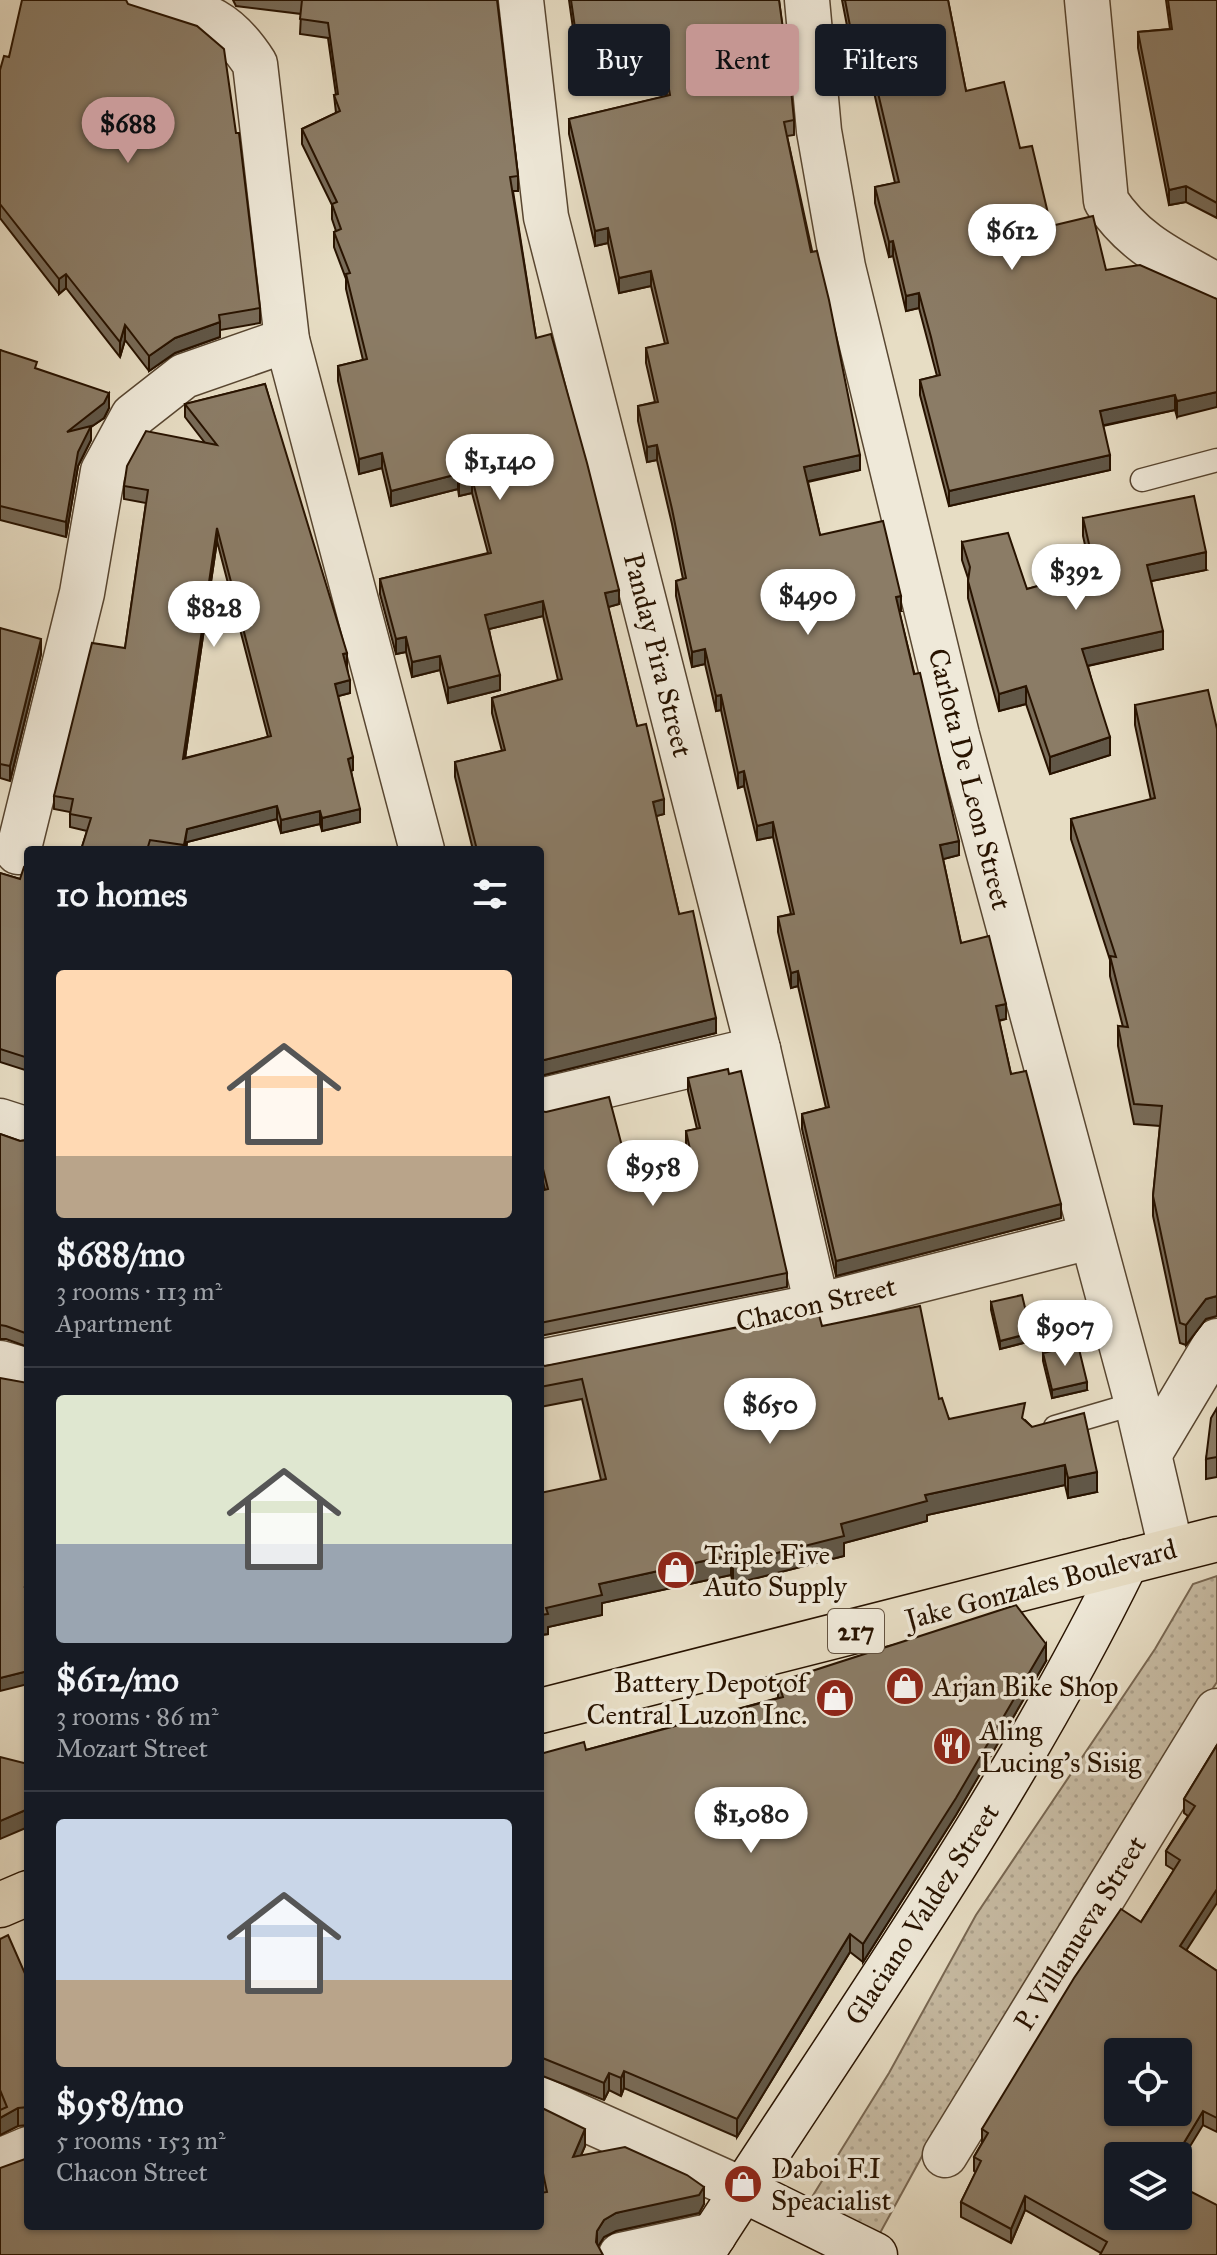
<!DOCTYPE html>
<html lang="en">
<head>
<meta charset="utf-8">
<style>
  body { margin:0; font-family:"IM FELL Great Primer",serif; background:#20242c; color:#f1f3f6; height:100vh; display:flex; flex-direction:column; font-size:30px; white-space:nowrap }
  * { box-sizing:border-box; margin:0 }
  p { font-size:26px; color:#9ea1a6 }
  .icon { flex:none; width:44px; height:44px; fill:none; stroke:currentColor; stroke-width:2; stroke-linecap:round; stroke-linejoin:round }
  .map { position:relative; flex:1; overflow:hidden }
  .panel { position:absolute; left:24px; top:846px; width:520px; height:1384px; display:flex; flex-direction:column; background:#171b24; border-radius:8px; box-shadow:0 2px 6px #0004 }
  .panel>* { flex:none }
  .guide { position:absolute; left:568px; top:24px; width:528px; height:72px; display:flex; gap:16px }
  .buttons { position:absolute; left:1104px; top:2038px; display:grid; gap:16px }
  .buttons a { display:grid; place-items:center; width:88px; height:88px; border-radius:8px; background:#171b24; box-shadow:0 2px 6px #0004; font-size:40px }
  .price { position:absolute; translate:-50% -68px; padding:0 18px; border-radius:28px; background:#fff; color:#222; font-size:26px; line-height:52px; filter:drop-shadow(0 2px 4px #0008) }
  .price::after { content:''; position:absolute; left:50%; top:48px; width:24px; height:18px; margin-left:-12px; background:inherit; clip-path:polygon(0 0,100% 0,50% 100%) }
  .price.on { background:#c59692; color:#111 }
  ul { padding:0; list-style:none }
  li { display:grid; align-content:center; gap:16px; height:424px; padding:0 32px }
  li+li { border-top:2px solid #363941 }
  li span { display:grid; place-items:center; height:248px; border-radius:8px; color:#555 }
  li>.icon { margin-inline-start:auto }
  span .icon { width:144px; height:144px; fill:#fffc; stroke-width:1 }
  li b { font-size:34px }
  h2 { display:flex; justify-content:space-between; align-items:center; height:96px; padding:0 32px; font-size:34px }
  .chip { padding:0 28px; border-radius:8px; background:#171b24; box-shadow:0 2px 6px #0004; font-size:28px; line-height:72px }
  .chip.on { background:#c59692; color:#111 }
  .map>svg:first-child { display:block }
  .park { fill:url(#park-dots); stroke:#786752; stroke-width:2 }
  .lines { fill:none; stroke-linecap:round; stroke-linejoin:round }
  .lane-casing { stroke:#584631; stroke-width:25 }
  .street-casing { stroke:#584631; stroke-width:47 }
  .secondary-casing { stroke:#281300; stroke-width:47 }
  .primary-casing { stroke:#281300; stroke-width:47 }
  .lane { stroke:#efe9d9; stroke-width:22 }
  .street { stroke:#efe9d9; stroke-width:44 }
  .secondary { stroke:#efe9d9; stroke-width:44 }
  .primary { stroke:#e7ddc4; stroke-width:44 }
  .wall { fill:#786b58; stroke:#281300; stroke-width:2; fill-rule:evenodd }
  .shaded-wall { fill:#615747; stroke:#281300; stroke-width:2 }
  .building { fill:#8b7c66; stroke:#281300; stroke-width:2; fill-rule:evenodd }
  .labels { text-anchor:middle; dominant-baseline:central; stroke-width:7; stroke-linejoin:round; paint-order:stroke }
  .shield { fill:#efe9d9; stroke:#645341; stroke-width:2 }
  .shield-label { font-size:26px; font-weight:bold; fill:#281300 }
  .street-label { font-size:28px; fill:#281300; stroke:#efe9d9 }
  .poi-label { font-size:28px; fill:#281300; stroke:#efe9d9; text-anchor:start }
</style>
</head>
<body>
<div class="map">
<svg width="1217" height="2255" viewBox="0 0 1217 2255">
  <defs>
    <pattern id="park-dots" width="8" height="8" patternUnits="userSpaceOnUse" patternTransform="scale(2)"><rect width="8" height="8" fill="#c7bba3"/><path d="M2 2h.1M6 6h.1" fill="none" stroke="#aba08b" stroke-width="1.8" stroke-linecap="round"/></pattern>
  </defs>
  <rect width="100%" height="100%" fill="#e7ddc4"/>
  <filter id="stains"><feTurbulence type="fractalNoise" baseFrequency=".0025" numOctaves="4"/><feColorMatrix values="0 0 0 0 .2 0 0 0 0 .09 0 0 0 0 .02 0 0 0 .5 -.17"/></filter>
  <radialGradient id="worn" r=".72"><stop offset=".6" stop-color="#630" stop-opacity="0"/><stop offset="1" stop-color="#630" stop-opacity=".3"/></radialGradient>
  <path class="park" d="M1217,1576V1682L1129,1814L944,2116L874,2244L802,2213L889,2073L976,1915L1155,1649L1193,1584Z"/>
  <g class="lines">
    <defs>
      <g id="lane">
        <path d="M1142,480L1217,460"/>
        <path d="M1055,1427L1137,1403"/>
      </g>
      <g id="street">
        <path d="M145,0C199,14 223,14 255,64L287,340L422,850"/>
        <path d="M521,0L546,217L758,1049L817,1306"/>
        <path d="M807,0L819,131L843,267L957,735L1137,1403L1171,1549"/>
        <path d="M1087,0L1106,201C1135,245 1172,260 1217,286"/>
        <path d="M18,852L82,593L103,471L133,416L184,376L287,340"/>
        <path d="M540,1101L758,1049"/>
        <path d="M0,1121L28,1130"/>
        <path d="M540,1362L817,1306L1090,1237"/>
        <path d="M0,1363L28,1371"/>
        <path d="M1150,1453L1217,1341"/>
        <path d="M540,2099L741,2189"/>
        <path d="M945,2155L1217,1711"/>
        <path d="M0,2161L28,2149"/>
        <path d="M621,2255L714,2235"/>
      </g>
      <g id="secondary">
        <path d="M741,2189L875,2255"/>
        <path d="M701,2255C847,2027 1007,1806 1126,1562"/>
      </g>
      <g id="primary">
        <path d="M540,1711L1217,1539"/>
        <path d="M0,1905L28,1893"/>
      </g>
    </defs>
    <use href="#lane" class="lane-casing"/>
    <use href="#street" class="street-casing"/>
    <use href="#secondary" class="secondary-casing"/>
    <use href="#primary" class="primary-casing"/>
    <use href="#lane" class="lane"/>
    <use href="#street" class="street"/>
    <use href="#secondary" class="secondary"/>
    <use href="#primary" class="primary"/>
  </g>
  <g class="wall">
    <path d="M233,0H497L518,176V191H513L536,338L619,604L608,607L637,726L664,814L656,816L679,914L716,1033L540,1076V850H473L455,777V762L502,751L492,713V698L558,680L543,616L489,629L500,690L448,703L440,670L412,677L406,652L396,654L380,594V579L488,553L472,493L459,496L458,489L391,506L382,468L359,474L338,381V366L363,360L346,289V279L334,247V232L336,231L332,219V205L302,144V129L336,113L334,95H336L328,38L300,34L301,14L236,6Z"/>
    <path d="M569,0H779L794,120V135L787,136L860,470L808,482L820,535L901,611H899L959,855L943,859L961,943L1006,1019L999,1021L1011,1074L1061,1218L836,1276L802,1129V1114L826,1108L798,986L791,988L778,932V917L791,914L773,837L757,840L744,786L738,788L721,710L716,711L705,664L692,667L676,596V581L683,579L672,524L657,460L647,462L638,421V406L655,402L646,363V348L665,344L651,286L619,293L608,243L595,246L569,134V119L667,96L658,40L576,50Z"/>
    <path d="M842,0H948L966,91L1020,148L1051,226L1106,270L1217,299L1177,417L1175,410L1103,426L1110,470L949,506L920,395V380L937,376L919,308L906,311L893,256L889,257L875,203V187L895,183L870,75L857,77Z"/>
    <path d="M1166,0H1217V218L1186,202L1169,205L1138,48V32L1170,29Z"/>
    <path d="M9,57L260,308V323L220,330V337L175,353L149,371L125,340L120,357L66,288L59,294L0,218V70Z"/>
    <path d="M0,350L109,408L104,418L91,427V440L78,466L66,537L0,520Z"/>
    <path d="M265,384L347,666L350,693L338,696L353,770L351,771L360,822L322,831L320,824L281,833L277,819L187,842L186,850H81L87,831L70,827V812L54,809V796L125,648L146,503L124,499V486L205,443L185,417V404ZM217,541L268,737L185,758Z"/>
    <path d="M1083,518L1206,570L1151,581L1163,649L1088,666L1110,755L1050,774L1026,704L999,711L968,598V578L962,560V542L1027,589L1091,572L1083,536Z"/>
    <path d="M0,628L41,654L10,781L0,778Z"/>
    <path d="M1135,705L1217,729V1316L1206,1319L1186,1345L1180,1343L1153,1216V1196L1160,1126L1134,1124L1118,1046V1026L1123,1027L1110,976V960L1071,839V819L1151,800L1135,725Z"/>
    <path d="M28,868V1071L0,1062V873L20,879Z"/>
    <path d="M688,1078L787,1273V1287L540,1336V1191L545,1190L540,1170V1111L628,1169L688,1154L686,1145V1131L697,1129L688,1091Z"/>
    <path d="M0,1134L20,1141L28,1140V1347L6,1339H0Z"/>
    <path d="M991,1302L1031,1341L1000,1349L991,1310Z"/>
    <path d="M822,1326L939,1399L949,1419L1025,1420L1097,1492L1068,1498L1065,1485L927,1515V1521L844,1543V1556L733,1584L731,1575L602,1603V1615L548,1627V1634L540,1635L601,1480L582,1399L540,1407V1365L545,1366Z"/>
    <path d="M1043,1353L1087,1390L1052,1398L1043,1361Z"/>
    <path d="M1217,1408V1477L1206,1479V1459Z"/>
    <path d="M1046,1661L956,1815L863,1962L850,1952L737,2137L624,2088L621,2096L609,2090L604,2100L540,2075V1754L586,1750L778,1698V1682Z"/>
    <path d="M1217,1745L1186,1950L1217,1971V2132L1203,2125L1118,2156L1178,2216L1101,2253L1025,2210L1011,2243L961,2217V2202L976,2172L974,2171V2157L982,2143V2129L1141,1922L1174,1870L1166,1865V1851L1188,1816L1184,1813V1799Z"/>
    <path d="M0,1939L26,1976L28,1975V2125L18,2126L0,2135Z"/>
    <path d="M540,2107L585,2146L581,2155L704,2204L699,2213L616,2231L604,2237L598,2246L540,2226L543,2192L540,2176Z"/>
  </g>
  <g class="shaded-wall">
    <path d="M1186,186V202L1169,205V190Z"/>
    <path d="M608,228V243L595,246V231Z"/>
    <path d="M893,241V256L889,257V242Z"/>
    <path d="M651,271V286L619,293V278Z"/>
    <path d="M66,274V288L59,294V279Z"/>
    <path d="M919,293V308L906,311V296Z"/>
    <path d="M220,322V337L175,353L149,371V356L175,338Z"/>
    <path d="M125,325V340L120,357V342Z"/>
    <path d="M1217,392V407L1177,417V401Z"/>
    <path d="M109,393V408L104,418L91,427V440L78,466L66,537L67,432Z"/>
    <path d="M1175,395V410L1100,426V411Z"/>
    <path d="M657,445V460L647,462V447Z"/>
    <path d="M382,453V468L359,474V459Z"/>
    <path d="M860,455V470L804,482V467Z"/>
    <path d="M1110,455V470L949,506V491Z"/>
    <path d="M458,474V489L391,506V491Z"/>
    <path d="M472,478V493L459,496V481Z"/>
    <path d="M217,528V541L183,772V759Z"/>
    <path d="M1206,552V570L1147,582V565Z"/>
    <path d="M619,590V604L605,608V593Z"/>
    <path d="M901,596V611L896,612V597Z"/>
    <path d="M543,601V616L485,630V615Z"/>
    <path d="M1163,631V649L1082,667V649Z"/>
    <path d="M406,637V652L396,654V639Z"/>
    <path d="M41,639V654L10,781V766Z"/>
    <path d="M705,649V664L692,667V652Z"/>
    <path d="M347,653V666L343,667V654Z"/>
    <path d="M440,656V670L412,677V662Z"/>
    <path d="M500,675V690L448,703V688Z"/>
    <path d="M350,680V693L335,697V684Z"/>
    <path d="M1026,686V704L999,711V694Z"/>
    <path d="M721,695V710L716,711V696Z"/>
    <path d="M1110,737V755L1050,774V757Z"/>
    <path d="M353,757V770L348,772V759Z"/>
    <path d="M744,771V786L738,788V773Z"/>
    <path d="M664,799V814L653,817V802Z"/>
    <path d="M277,806V819L187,842L186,850H184L187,829Z"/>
    <path d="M360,809V822L322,831V818Z"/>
    <path d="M320,811V824L281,833V820Z"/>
    <path d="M773,822V837L757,840V826Z"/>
    <path d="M959,841V855L940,860V845Z"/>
    <path d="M798,971V986L791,988V973Z"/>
    <path d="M1006,1004V1019L996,1021V1006Z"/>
    <path d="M716,1018V1033L540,1076V1061Z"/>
    <path d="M1061,1204V1218L836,1276V1261Z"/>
    <path d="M1217,1296V1316L1206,1319L1186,1345V1325L1206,1299Z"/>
    <path d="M1031,1333V1341L1000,1349V1341Z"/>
    <path d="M1087,1382V1390L1052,1398V1390Z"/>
    <path d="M1065,1465V1485L927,1515V1521L844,1543V1556L733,1584V1564L841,1524L925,1495Z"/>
    <path d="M1097,1472V1492L1068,1498V1478Z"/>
    <path d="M731,1555V1575L602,1603V1615L548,1627V1634L540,1635V1615L546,1608L599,1584Z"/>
    <path d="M1046,1644V1661L956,1815L863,1962V1944Z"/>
    <path d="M28,1671V1684L0,1691V1678Z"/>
    <path d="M28,1809V1827L0,1839V1821Z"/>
    <path d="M1217,1889V1903L1180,1960V1946Z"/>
    <path d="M850,1934V1952L737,2137V2119Z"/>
    <path d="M624,2071V2088L621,2096V2078Z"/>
    <path d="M609,2073V2090L604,2100V2083Z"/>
    <path d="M18,2108V2126L0,2135V2118Z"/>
    <path d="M1203,2111V2125L1178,2166V2156H1176Z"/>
    <path d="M585,2129V2146L573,2174V2157Z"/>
    <path d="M704,2187V2204L699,2213L616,2231L604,2237L597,2248V2231L604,2220L616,2213Z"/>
    <path d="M1025,2196V2210L1011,2243V2229Z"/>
  </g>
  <g class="building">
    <path d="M22,0H126L128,4L197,26L224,49L236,133H239L260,308L219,315L220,322L175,338L149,356L125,325L120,342L66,274L59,279L0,204V70L4,56L9,57Z"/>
    <path d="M302,0H497L518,176L510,177L536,338L551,334L587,463L619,590L605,593L637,726L646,724L664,799L653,802L679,914L693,911L716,1018L540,1061V850H477L455,762L505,750L492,698L562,679L543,601L485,615L500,675L448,688L440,656L412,662L406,637L396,639L380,579L491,553L472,478L459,481L458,474L391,491L382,453L359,459L338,366L367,359L346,274L350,273L334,232L341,229L332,204L337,202L302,129L340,111L334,95L338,94L328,23L300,19Z"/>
    <path d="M571,0H779L790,79L794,120L784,122L811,252L817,251L829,300L860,455L804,467L820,535L883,521L901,596L896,597L911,661L914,674L920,673L959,841L940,845L961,943L989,936L1006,1004L996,1006L1011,1074L1026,1071L1061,1204L836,1261L802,1114L829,1107L798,971L791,973L778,917L794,914L773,822L757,826L744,771L738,773L721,695L716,696L705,649L692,652L676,581L686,578L672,509L657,445L647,447L638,406L658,402L646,348L668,343L651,271L619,278L608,228L595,231L569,119L670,95L658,25L576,35Z"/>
    <path d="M845,0H948L966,91L1004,82L1020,148L1032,146L1051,226L1093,216L1106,270L1140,265L1217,299V392L1177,401L1175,395L1100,411L1110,455L949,491L920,380L940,375L931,337L919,293L906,296L893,241L889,242L875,187L899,182L870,59L857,62Z"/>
    <path d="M1168,0H1217V203L1186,186L1169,190L1138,32L1172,29Z"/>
    <path d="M0,350L37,362L35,368L109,393L104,403L67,432L91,426L78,452L66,522L0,506Z"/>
    <path d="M265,384L347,653L343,654L350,680L335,684L353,757L348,759L360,809L322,818L320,811L281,820L277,806L187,829L184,845L150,840L147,850H81L91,818L70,814L73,799L54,796L92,643L125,648L148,490L124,486L127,466L146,431L217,445L185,404ZM217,528L271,736L183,759Z"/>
    <path d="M1194,496L1206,552L1147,565L1163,631L1082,649L1110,737L1050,757L1026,686L999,694L968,581L970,567L962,542L1008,533L1027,589L1095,570L1083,518Z"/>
    <path d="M0,628L41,639L10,766L0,764Z"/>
    <path d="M1208,690L1217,729V1296L1206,1299L1186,1325L1180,1323L1153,1196L1162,1106L1134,1104L1118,1026L1128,1027L1110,956L1116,957L1071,819L1155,798L1135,705Z"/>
    <path d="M24,867L28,868V1058L0,1049V873L20,879Z"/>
    <path d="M728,1069L729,1074L741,1071L787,1273L540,1323V1191L548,1189L540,1157V1111L546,1112L609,1097L628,1169L691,1154L686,1131L700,1128L688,1078Z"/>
    <path d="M0,1134L20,1141L28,1140V1334L6,1326L0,1325Z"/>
    <path d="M1022,1295L1031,1333L1000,1341L991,1302Z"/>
    <path d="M920,1306L939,1399L942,1398L949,1419L1025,1403L1022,1418L1032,1427L1084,1413L1097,1472L1068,1478L1065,1465L925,1495L927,1501L841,1524L844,1536L733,1564L731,1555L599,1584L602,1595L546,1608L548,1614L540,1615V1493L606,1479L582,1379L540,1387V1365L545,1366L818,1311L822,1326Z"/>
    <path d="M1078,1345L1087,1382L1052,1390L1043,1353Z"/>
    <path d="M0,1378L28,1383V1589L25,1588L28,1597V1671L0,1678Z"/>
    <path d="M1217,1408V1457L1206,1459L1211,1418Z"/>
    <path d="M1016,1605L1046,1644L956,1798L863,1944L850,1934L737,2119L624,2071L621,2078L609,2073L604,2083L540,2057V1754L584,1742L586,1750L783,1697L778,1682Z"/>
    <path d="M1217,1745V1889L1180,1946L1217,1971V2118L1203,2111L1176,2156H1118V2216H1178V2185L1217,2205V2255H1100L1107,2242L1025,2196L1011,2229L961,2202L981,2161L974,2157L988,2133L982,2129L1074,1978L1121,1909L1141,1922L1180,1860L1166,1851L1195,1806L1184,1799ZM1118,2052H1178V2112H1118Z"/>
    <path d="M0,1757L28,1764V1809L0,1821Z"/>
    <path d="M8,1935L26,1976L28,1975V2107L18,2108L0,2118V2110L7,2107L0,2090V1939Z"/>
    <path d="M540,2107L585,2129L573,2157L625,2147L687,2175L704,2187L699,2195L616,2213L604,2220L597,2231L596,2242L603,2255H0V2168L28,2158V2226H540V2193L547,2192L540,2159Z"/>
  </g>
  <defs>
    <symbol id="shop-disc" viewBox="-11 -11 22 22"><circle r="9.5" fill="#8f2418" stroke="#efe9d9"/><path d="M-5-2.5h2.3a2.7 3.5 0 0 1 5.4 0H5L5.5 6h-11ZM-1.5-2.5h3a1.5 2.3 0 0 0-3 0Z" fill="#fff"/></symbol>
    <symbol id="restaurant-disc" viewBox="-11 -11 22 22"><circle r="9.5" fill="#8f2418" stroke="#efe9d9"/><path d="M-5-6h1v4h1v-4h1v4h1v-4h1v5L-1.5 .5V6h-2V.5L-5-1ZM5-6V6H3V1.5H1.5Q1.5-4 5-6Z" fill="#fff"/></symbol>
  </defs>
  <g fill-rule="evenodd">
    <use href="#shop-disc" x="654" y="1548" width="44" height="44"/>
    <use href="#shop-disc" x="883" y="1664" width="44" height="44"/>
    <use href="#shop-disc" x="813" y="1676" width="44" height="44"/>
    <use href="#restaurant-disc" x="930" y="1724" width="44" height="44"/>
    <use href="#shop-disc" x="721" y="2162" width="44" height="44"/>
  </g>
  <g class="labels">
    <rect class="shield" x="828" y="1609" width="56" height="44" rx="6"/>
    <g class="shield-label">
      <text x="856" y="1631">217</text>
    </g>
    <g class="street-label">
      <text transform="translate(658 655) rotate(76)">Panday Pira Street</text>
      <text transform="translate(970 779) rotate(76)">Carlota De Leon Street</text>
      <text transform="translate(816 1304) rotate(-13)">Chacon Street</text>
      <text transform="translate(1041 1584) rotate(-15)">Jake Gonzales Boulevard</text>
      <text transform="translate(922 1914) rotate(-57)">Glaciano Valdez Street</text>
      <text transform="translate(1080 1933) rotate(-58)">P. Villanueva Street</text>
    </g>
    <g class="poi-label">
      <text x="704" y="1554">Triple Five<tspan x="704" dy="32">Auto Supply</tspan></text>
      <text x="807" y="1682" text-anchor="end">Battery Depot of<tspan x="807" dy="32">Central Luzon Inc.</tspan></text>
      <text x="933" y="1686">Arjan Bike Shop</text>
      <text x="980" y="1730">Aling<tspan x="980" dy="32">Lucing's Sisig</tspan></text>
      <text x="771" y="2168">Daboi F.I<tspan x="771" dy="32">Speacialist</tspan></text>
    </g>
  </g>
  <rect width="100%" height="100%" filter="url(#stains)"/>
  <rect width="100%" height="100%" fill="url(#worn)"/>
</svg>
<div class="buttons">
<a><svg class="icon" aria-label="locate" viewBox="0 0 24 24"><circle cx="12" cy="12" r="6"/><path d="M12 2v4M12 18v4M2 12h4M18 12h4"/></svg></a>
<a><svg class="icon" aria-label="layers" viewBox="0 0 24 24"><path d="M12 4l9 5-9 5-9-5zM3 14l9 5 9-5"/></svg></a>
</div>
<b class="price on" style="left:128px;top:165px">$688</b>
<b class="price" style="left:1012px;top:272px">$612</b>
<b class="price" style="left:500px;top:502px">$1,140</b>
<b class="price" style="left:1076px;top:612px">$392</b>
<b class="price" style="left:808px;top:637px">$490</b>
<b class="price" style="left:214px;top:649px">$828</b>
<b class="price" style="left:653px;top:1208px">$958</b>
<b class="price" style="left:1065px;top:1368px">$907</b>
<b class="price" style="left:770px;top:1446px">$650</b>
<b class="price" style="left:751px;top:1855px">$1,080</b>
<div class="guide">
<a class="chip">Buy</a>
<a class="chip on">Rent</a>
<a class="chip">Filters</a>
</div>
<section class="panel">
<h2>10 homes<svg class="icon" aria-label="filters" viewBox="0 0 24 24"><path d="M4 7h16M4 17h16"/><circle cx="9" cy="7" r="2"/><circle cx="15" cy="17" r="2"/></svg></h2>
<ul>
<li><span style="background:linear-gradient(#ffd9b3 75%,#b9a48a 0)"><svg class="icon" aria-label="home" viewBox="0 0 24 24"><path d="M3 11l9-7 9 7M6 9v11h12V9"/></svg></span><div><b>$688/mo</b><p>3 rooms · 113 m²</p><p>Apartment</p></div></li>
<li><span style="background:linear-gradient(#dfe7d0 60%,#9aa5b1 0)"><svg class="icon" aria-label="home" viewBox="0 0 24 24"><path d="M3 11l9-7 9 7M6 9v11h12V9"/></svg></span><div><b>$612/mo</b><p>3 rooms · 86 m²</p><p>Mozart Street</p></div></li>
<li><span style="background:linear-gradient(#c9d6e8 65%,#b9a48a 0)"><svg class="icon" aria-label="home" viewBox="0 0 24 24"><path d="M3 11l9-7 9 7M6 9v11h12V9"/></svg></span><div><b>$958/mo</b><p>5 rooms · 153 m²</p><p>Chacon Street</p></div></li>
</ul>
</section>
</div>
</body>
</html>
